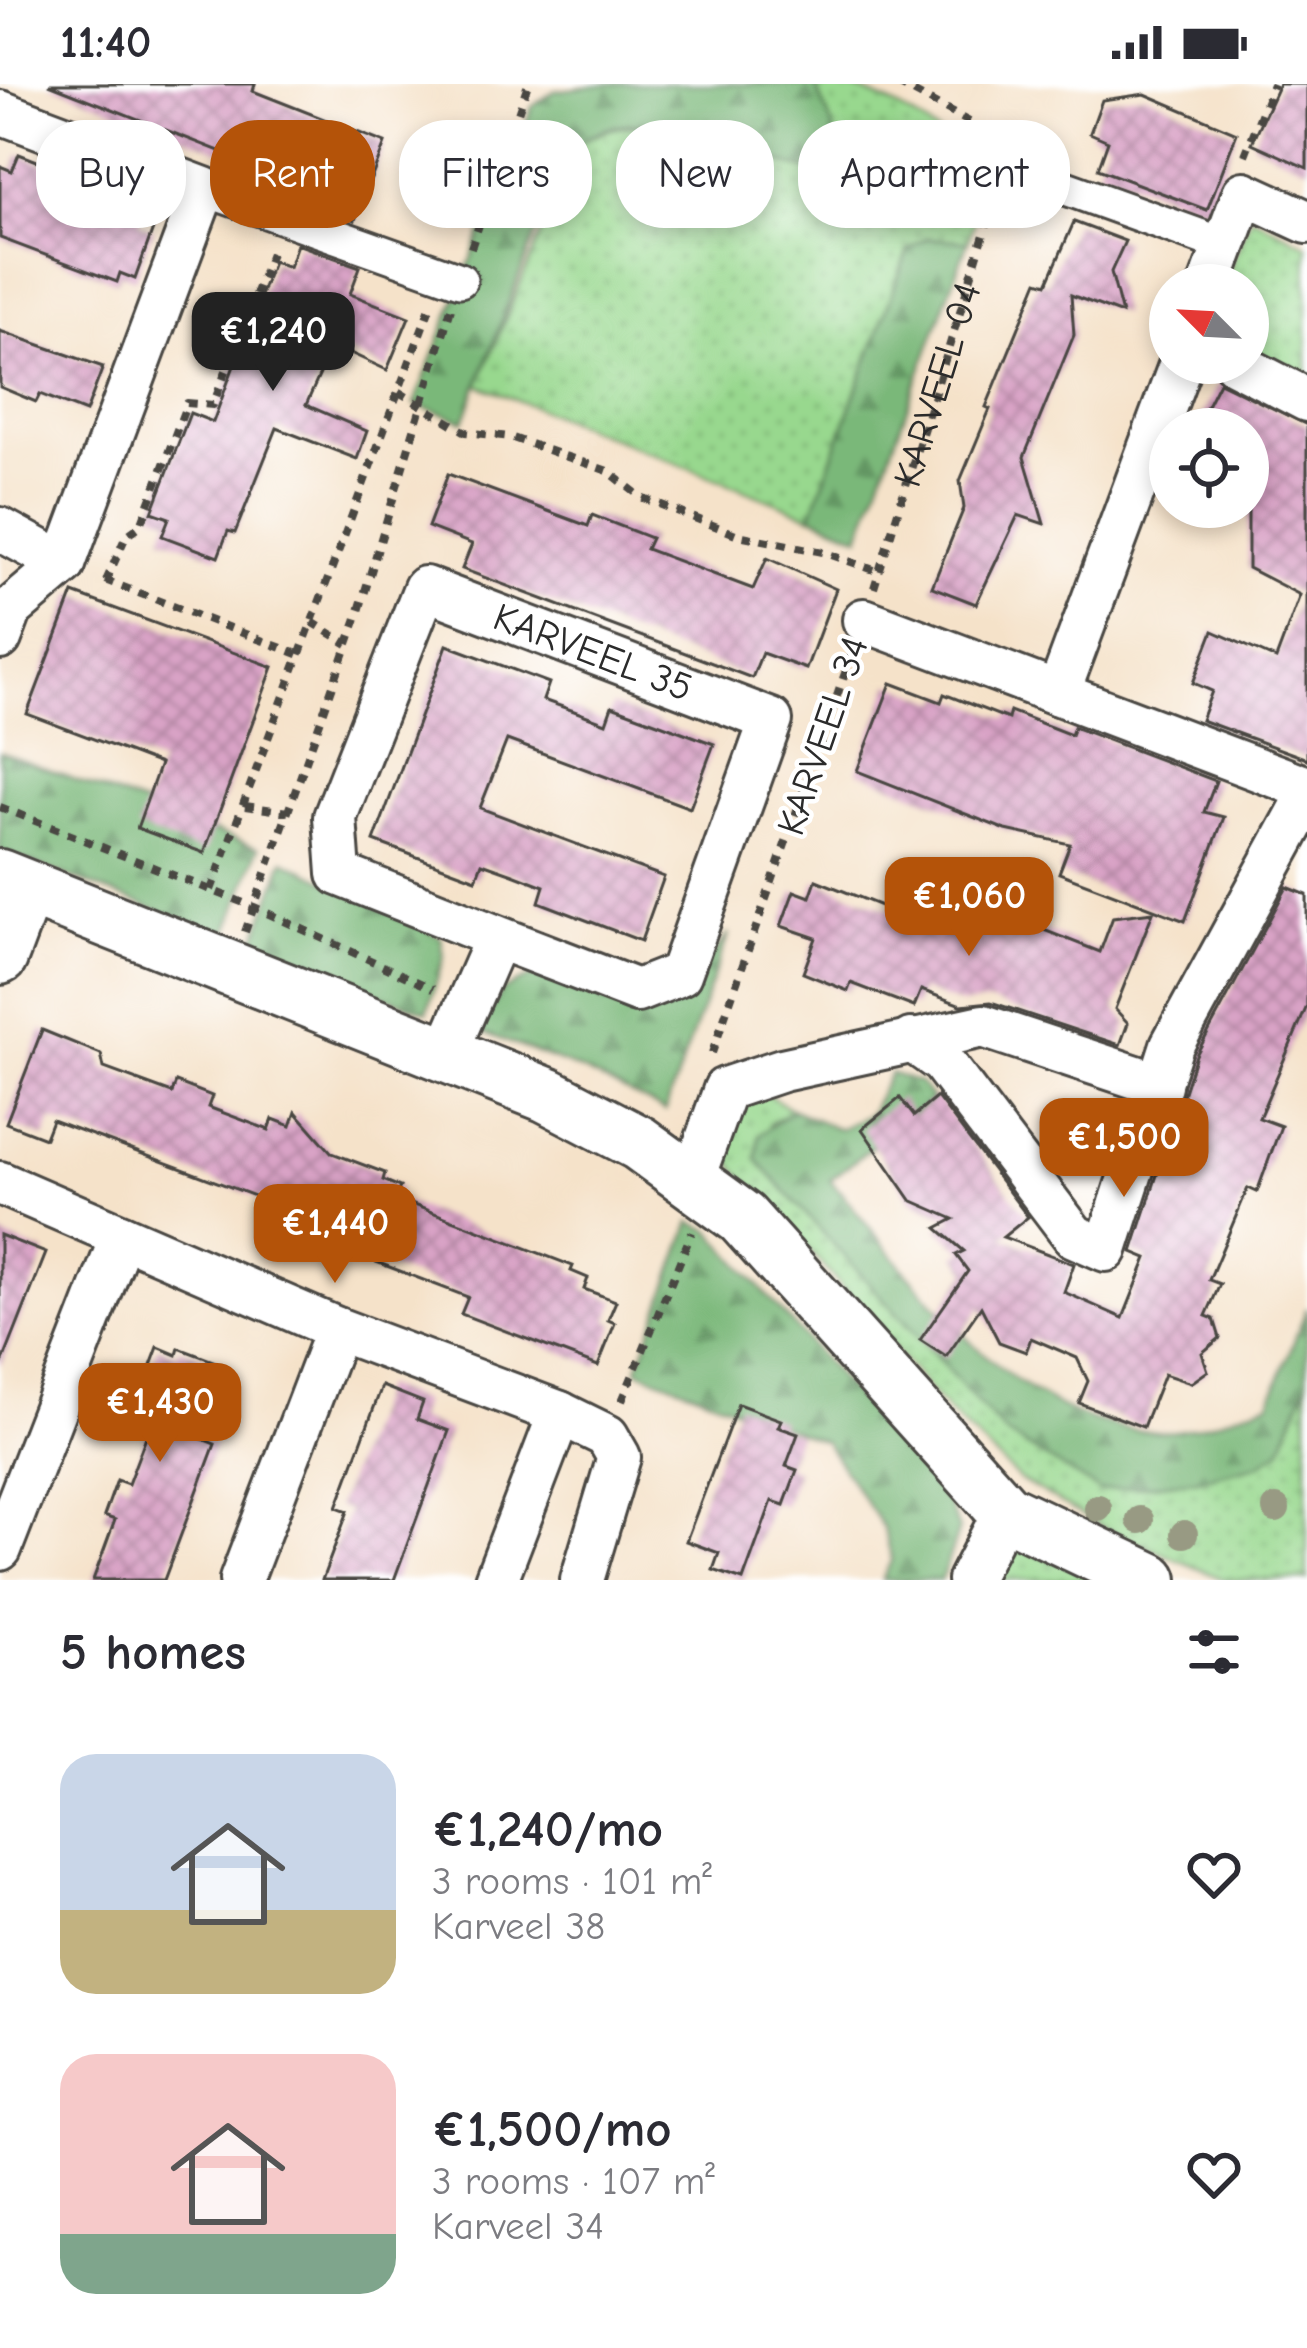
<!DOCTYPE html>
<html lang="en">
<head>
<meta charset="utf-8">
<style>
  body { margin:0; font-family:"Comic Neue",sans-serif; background:#f2f2f3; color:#2b2b33; height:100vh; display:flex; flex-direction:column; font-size:45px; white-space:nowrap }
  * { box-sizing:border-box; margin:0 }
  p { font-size:39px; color:#7c7c81 }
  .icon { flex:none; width:66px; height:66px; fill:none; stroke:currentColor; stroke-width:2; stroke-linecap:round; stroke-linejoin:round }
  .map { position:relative; height:1496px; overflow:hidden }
  .sheet { display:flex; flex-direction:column; background:#fff; flex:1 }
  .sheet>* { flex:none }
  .banner { position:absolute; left:36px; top:36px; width:1236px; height:108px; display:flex; gap:24px }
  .needle { width:78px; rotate:294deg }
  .tools { position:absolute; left:1149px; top:180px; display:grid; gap:24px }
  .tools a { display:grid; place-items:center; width:120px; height:120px; border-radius:50%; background:#fff; box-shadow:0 6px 18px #0003; font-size:60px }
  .price { position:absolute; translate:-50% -102px; padding:0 27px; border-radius:24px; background:#b45309; color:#fff; font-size:39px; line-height:78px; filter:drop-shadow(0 3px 6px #0008) }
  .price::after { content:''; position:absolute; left:50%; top:72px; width:36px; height:27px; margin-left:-18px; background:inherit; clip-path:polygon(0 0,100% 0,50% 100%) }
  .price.selected { background:#222; color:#fff }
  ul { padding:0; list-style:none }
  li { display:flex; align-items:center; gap:36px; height:300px; padding:0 60px }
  li span { display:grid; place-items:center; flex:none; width:336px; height:240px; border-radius:36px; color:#555 }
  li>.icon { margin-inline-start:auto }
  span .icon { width:144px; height:144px; fill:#fffc; stroke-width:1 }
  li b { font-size:51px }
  h2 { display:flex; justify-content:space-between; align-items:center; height:144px; padding:0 60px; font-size:51px }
  .pill { padding:0 42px; border-radius:48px; background:#fff; box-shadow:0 6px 18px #0003; font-size:42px; line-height:108px }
  .pill.selected { background:#b45309; color:#fff }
  .status { display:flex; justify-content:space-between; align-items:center; height:84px; padding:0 60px; background:#fff; direction:ltr }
  .status svg { height:33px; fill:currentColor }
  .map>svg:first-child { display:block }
  .grass { fill:url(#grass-dots); stroke:#62825c; stroke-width:3 }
  .forest { fill:url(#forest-firs); stroke:#527252; stroke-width:3 }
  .building { fill:url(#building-cross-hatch) }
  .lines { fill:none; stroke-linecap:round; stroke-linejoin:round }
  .pedestrian-casing { stroke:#494643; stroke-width:39 }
  .minor-casing { stroke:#494643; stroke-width:48 }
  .tertiary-casing { stroke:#494643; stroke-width:60 }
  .path { stroke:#494643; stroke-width:8; stroke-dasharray:9 9; stroke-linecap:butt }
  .pedestrian { stroke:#fff; stroke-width:33 }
  .minor { stroke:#fff; stroke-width:42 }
  .tertiary { stroke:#fff; stroke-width:54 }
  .tree { fill:#989a83 }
  .labels { text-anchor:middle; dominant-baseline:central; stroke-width:9; stroke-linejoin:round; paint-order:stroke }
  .street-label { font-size:39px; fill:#2b2b2b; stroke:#fff }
</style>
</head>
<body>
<div class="status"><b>11:40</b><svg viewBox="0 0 49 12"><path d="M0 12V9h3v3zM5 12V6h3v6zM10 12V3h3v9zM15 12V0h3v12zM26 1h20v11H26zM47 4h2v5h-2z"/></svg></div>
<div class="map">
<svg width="1307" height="1496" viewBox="0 0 1307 1496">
  <defs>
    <pattern id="grass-dots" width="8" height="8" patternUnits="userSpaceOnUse" patternTransform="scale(3)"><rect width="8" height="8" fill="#98d88e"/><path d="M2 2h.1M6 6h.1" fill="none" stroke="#83ba7b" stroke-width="1.8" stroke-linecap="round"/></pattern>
    <pattern id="forest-firs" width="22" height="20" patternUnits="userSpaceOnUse" patternTransform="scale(3)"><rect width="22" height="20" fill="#7ab879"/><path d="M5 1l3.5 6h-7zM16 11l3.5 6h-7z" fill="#649663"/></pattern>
    <pattern id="building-cross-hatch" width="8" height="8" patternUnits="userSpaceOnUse" patternTransform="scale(3)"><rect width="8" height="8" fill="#d9a3c6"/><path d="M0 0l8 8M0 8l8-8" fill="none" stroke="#b085a1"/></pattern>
  </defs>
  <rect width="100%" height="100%" fill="#fff"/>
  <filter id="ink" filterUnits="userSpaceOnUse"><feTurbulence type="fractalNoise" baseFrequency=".00833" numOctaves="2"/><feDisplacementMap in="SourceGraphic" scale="24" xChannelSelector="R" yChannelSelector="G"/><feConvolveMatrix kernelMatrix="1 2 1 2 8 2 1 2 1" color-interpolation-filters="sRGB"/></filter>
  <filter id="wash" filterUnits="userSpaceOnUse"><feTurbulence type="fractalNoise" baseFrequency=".004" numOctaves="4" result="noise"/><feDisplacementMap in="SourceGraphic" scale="48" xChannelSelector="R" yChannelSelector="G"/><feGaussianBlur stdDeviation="2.7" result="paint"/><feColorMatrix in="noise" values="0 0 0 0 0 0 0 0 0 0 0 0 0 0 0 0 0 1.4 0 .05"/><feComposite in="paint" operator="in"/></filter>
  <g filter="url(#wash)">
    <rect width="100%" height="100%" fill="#f5e2c9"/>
    <g class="grass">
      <path d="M814,0C880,0 925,41 978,78L983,106L968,157L926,154L908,166L811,432L478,301L579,59C649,16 738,59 809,87L838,59Z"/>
      <path d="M1251,132L1307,161V300L1248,270V201H1223Z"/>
      <path d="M765,1009L793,1026L769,1040L1006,1350L1281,1365L1307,1299V1496H1225L1114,1449L1020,1396L948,1328L762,1111C721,1073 722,1073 736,1020Z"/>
      <path d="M1006,1458L1106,1496H990Z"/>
    </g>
    <g class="forest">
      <path d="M606,0H814C826,30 850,62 824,88C776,84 730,54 682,45C648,38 613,35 584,56C558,75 482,292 464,337L414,320L532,23L554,7Z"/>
      <path d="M926,154L968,157L860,452L811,432L908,166Z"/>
      <path d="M0,668L259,764L226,852L0,767Z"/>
      <path d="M284,776L441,853L444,873L427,928L253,862Z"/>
      <path d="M729,849L665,1027L581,986L479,947L502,907L551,883C655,921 658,948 729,849Z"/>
      <path d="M890,989L920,999L932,1015L830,1096C918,1197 1007,1340 1154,1348C1192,1350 1234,1330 1270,1318L1307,1224V1299L1281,1365L1260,1380L1201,1395L1100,1407L1006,1350L756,1075L759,1051L793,1026L839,1045L869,1030Z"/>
      <path d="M691,1138L710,1146L946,1416L959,1446L941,1496H882L892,1475L883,1444L825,1358L637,1286Z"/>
    </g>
    <g id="blocks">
      <g class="building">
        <path d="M49,0H255L253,7L385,59L355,136L255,101L260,89L243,82L245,77Z"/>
        <path d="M1279,0H1307V84L1252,59Z"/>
        <path d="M1145,10L1237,49L1207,126L1098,85L1108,57L1090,49L1102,16Z"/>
        <path d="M19,70L146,119L139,139L153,145L135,195L120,189L117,198L0,154V82L12,87Z"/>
        <path d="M1074,138L1125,157L1111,188L1122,230L1071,211L1074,251L1024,373L1044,440L1018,431L976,520L932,503L964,424L960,397L990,325L986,323L1038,197L1047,200Z"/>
        <path d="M297,160L360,183L350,210L409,233L387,286L333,261L306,321L367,347L357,375L277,344L235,449L228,447L218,473L162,452L169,434L152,428L190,329L213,338L273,177L289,183Z"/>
        <path d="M0,247L103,283L86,328L40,310L36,318L0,303Z"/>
        <path d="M1219,298L1307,341V675L1201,636L1212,607L1193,599L1213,547L1276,575L1300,511L1248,484V345H1195Z"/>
        <path d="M448,390L588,442L592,431L651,454L646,465L753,505L767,474L836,505L806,585L762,569L752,594L462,485L472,460L428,443Z"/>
        <path d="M73,509L273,583L204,769L137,744L160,680L27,630Z"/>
        <path d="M447,561L549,599L543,616L574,627L606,639L612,622L714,660L690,724L507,656L480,724L664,793L641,857L539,818L544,802L513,790L482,779L476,795L374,757Z"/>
        <path d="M891,599L941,618L944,610L1008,635L1010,627L1071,651L1074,643L1216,697L1204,728L1224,733L1185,837L1059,789L1070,760L1006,746L857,687Z"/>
        <path d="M816,796L911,834L965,839L972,818L1100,868L1113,833L1153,828L1115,925L1128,939L1120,961L991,918L961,921L921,906L914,923L851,899L848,907L803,889L816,854L781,842L794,807L810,813Z"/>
        <path d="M1287,803L1307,811V922L1259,1034L1281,1042L1257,1108L1248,1104L1209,1196L1220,1200L1206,1232L1214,1235L1220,1254L1202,1269L1208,1287L1191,1299L1164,1290L1143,1343L1079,1319L1088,1297L1077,1274L1031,1254L1026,1268L999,1258L981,1223L946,1273L920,1256L968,1187L956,1171L964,1167L937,1144L954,1135L911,1116L862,1045L900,1014L914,1032L937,1013L1028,1133L1003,1153L1074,1180L1064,1208L1123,1234L1147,1174L1132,1168L1196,971Z"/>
        <path d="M42,946L101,970L104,984L172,1009L176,998L212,1012L208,1023L269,1046L273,1035L291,1042L296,1028L332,1069L385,1089L383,1096L400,1103L395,1114L573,1182L571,1187L588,1194L584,1205L616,1217L608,1236L615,1239L598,1282L461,1230L468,1213L371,1176L377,1158L52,1036L45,1054L6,1039Z"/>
        <path d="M0,1151L46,1169L2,1280L0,1279Z"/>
        <path d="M158,1263L177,1271L179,1264L224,1281L197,1353L215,1360L164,1496H93L115,1436L104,1432L117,1396L128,1400L150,1342L109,1327L124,1290L146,1295Z"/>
        <path d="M382,1302L423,1318L417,1335L449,1347L394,1496H322L348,1427L337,1423Z"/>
        <path d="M738,1320L781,1336L778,1343L798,1350L786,1382L797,1386L784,1421L772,1417L743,1496L713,1486L719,1469L686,1457Z"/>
      </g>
    </g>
  </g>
  <g filter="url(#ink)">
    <use href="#blocks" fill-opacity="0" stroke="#494643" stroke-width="3"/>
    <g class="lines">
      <defs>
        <g id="pedestrian">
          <path d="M1005,82L1224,161"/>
          <path d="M204,105L460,196"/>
        </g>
        <g id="minor">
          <path d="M0,28L204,105L64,480L11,525L0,554"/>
          <path d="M1210,201L1244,109L1307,138"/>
          <path d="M1235,279L1307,316"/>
          <path d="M0,445L64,480"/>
          <path d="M864,536L1307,704"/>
          <path d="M1058,610L1181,279"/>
          <path d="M911,956L942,978L1074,1152L1106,1166L1172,961L1307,714"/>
          <path id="s2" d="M445,972L497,853L339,790L335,733L425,504L771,636L680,890L637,907L497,853"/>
          <path d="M693,1094L725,1005L782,986L983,942L1160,1001"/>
          <path d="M0,1099L337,1245L241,1496"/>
          <path d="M337,1245L560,1329L496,1496"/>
          <path d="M560,1329L607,1352L619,1373L582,1496"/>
          <path d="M0,1465L122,1152"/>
          <path d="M969,1496L1005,1427"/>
        </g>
        <g id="tertiary">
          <path d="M0,793L547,1011L639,1059L742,1134L1005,1427L1150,1496"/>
          <path d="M0,873L26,804"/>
        </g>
      </defs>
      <use href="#pedestrian" class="pedestrian-casing"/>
      <use href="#minor" class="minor-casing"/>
      <use href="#tertiary" class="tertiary-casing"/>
      <g class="path">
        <path d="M898,0L973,40L986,57"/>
        <path d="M1245,71L1273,0"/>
        <path d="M471,164L528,0"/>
        <path d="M399,308L466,348L510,353L608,387L641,413L738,451L823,468L880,488"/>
        <path d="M105,496L300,571"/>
        <path d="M106,497L126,452L141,441L187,319L213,321L274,161"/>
        <path id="s1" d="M874,504L996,112"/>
        <path d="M312,538L348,560"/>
        <path d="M245,722L288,728"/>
        <path d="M0,723L254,823L433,905"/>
        <path d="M211,806L432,218"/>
        <path d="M245,848L356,537L451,224"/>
        <path d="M712,969L852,569"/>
        <path d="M622,1317L692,1148"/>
      </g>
      <use href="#pedestrian" class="pedestrian"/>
      <use href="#minor" class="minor"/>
      <use href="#tertiary" class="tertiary"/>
    </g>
    <g class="tree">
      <circle cx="1098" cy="1424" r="14"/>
      <circle cx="1276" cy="1425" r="14"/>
      <circle cx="1140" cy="1436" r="14"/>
      <circle cx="1184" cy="1450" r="14"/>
    </g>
  </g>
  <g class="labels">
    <g class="street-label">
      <text stroke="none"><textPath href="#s1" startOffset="213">KARVEEL 04</textPath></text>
      <text stroke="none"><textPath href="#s2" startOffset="783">KARVEEL 35</textPath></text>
      <text transform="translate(823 652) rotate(-71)">KARVEEL 34</text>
    </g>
  </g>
</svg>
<div class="tools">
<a><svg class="needle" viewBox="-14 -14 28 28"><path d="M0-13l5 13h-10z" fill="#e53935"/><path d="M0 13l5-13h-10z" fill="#7c7c81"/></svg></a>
<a><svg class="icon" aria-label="locate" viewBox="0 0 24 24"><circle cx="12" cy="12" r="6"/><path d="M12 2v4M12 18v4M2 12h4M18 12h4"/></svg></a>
</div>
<b class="price selected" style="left:273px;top:310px">€1,240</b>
<b class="price" style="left:969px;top:875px">€1,060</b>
<b class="price" style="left:1124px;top:1116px">€1,500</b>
<b class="price" style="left:335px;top:1202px">€1,440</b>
<b class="price" style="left:160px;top:1381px">€1,430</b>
<div class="banner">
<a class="pill">Buy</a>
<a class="pill selected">Rent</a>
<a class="pill">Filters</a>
<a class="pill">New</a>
<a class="pill">Apartment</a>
</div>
</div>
<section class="sheet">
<h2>5 homes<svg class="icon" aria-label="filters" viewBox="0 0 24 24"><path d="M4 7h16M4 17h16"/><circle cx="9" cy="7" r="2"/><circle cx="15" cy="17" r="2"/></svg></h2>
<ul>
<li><span style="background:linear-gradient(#c9d6e8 65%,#c2b280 0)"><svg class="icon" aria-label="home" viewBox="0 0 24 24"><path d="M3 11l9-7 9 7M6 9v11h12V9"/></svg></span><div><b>€1,240/mo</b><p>3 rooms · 101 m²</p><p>Karveel 38</p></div><svg class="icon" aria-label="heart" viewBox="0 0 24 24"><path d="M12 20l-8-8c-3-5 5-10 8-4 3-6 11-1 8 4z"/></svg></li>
<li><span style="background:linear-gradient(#f6c9c9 75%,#7fa58c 0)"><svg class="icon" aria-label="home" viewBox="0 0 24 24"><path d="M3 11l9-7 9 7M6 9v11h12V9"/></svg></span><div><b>€1,500/mo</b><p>3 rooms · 107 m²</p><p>Karveel 34</p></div><svg class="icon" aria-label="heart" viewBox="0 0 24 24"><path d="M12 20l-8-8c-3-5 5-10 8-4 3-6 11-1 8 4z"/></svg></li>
</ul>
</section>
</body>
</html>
